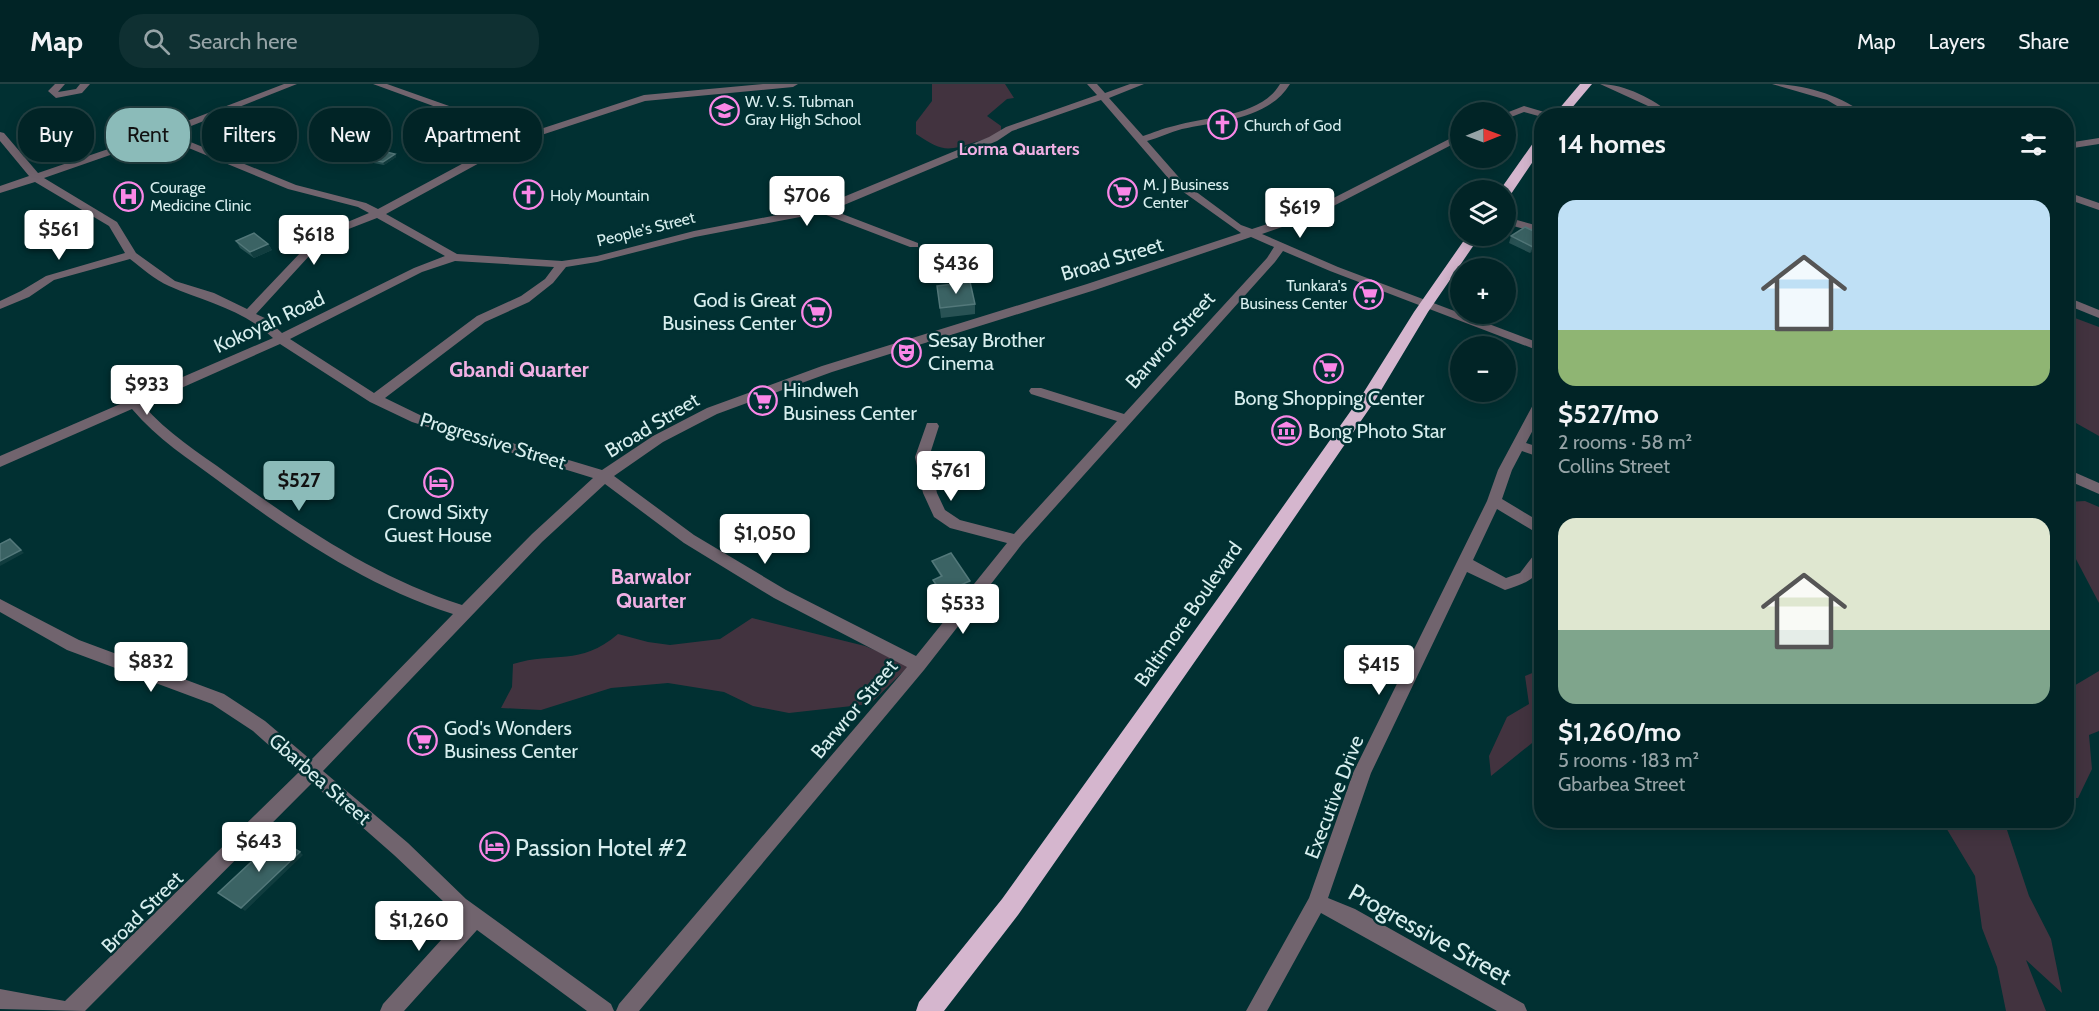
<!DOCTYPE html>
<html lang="en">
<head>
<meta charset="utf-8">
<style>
  body { margin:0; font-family:Cabin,sans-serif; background:#0f3032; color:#f1f3f6; height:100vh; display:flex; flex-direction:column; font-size:22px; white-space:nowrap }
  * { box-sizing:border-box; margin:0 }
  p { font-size:20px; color:#96a4a7 }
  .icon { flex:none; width:33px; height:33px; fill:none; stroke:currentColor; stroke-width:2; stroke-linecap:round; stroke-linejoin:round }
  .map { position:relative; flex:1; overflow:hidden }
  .side { position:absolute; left:1534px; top:24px; width:540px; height:720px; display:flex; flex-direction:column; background:#012426; border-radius:24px; box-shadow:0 3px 15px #0003,0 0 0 2px #234143 }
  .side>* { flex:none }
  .banner { position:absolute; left:18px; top:24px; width:570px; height:54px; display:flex; gap:12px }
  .needle { width:39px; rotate:89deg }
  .buttons { position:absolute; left:1450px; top:18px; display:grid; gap:12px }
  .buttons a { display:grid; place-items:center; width:66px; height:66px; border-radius:50%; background:#012426; box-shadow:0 3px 15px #0003,0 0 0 2px #234143; font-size:30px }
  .price { position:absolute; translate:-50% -51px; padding:0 14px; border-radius:6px; background:#fff; color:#222; font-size:20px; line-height:39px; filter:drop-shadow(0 2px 3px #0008) }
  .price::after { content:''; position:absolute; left:50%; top:36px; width:18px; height:14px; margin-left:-9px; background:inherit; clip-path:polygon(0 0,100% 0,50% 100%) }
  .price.selected { background:#8bbbb9; color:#111 }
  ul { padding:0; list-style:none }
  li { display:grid; align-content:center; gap:12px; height:318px; padding:0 24px }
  li span { display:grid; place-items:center; height:186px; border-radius:18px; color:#555 }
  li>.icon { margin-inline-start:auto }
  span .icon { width:108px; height:108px; fill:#fffc; stroke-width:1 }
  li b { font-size:26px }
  h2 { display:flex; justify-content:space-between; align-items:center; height:72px; padding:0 24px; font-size:26px }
  .tag { padding:0 21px; border-radius:24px; background:#012426; box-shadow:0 3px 15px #0003,0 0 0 2px #234143; font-size:21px; line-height:54px }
  .tag.selected { background:#8bbbb9; color:#111 }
  header { display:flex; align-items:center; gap:36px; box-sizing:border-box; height:84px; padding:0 30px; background:#012426; border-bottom:2px solid #234143 }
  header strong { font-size:28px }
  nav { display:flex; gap:33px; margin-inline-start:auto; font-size:21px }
  .search { width:420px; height:54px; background:#0f3032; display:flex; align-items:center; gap:15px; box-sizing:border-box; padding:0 21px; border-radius:24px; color:#96a4a7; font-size:22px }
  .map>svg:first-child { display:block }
  .green { fill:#42333f }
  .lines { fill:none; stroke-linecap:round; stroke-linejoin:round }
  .minor { fill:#71646e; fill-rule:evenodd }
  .highway { fill:#d5b6ce; fill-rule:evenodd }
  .wall { fill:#285254 }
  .shaded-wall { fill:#113d3f }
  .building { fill:#3b6364; stroke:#53787a; stroke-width:1.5 }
  .labels { text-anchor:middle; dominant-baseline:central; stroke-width:5; stroke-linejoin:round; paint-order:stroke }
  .far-poi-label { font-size:16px; fill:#d7eeee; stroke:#013032; text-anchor:start }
  .far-street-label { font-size:16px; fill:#d7eeee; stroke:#013032 }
  .far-neighbourhood-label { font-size:18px; font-weight:bold; fill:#f1b0e4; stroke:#013032 }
  .street-label { font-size:20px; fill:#d7eeee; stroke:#013032 }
  .poi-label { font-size:20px; fill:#d7eeee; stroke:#013032; text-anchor:start }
  .neighbourhood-label { font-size:21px; font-weight:bold; fill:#f1b0e4; stroke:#013032 }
  .near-poi-label { font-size:24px; fill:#d7eeee; stroke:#013032; text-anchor:start }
  .near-street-label { font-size:24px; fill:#d7eeee; stroke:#013032 }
</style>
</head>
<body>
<header>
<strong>Map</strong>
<div class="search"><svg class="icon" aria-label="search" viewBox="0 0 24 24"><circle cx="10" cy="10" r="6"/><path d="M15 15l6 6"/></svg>Search here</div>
<nav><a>Map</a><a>Layers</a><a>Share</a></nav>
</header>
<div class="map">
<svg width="2099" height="927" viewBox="0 0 2099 927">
  <rect width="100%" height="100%" fill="#013032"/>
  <g class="green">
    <path d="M932,0H1005L1014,14L1007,15L987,32L1001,42V47C992,54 985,55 975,58C946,68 942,67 916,50V38L932,17Z"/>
    <path d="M2067,231L2099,243V352L2067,334Z"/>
    <path d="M2085,417L2099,423V519L2067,458V418Z"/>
    <path d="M752,534L865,562L910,581L870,620L789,629L753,622L724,608L668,599L611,604L541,626L501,624L512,603L513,580C555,567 579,583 618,550L648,558L670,561L720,555Z"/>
    <path d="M1542,585V651L1491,692L1489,672L1507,633L1529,620L1525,592Z"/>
    <path d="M2099,587V647L2089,651L2092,685L2078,714H2067V606Z"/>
    <path d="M1942,737H2004L2029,812L2051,855L2062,909L2026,876L2046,927H2006L1997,883L1982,844L1975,792Z"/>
  </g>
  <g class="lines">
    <g class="minor">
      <path d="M55,0H65L58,8L76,5L80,0H90L82,9L56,14L48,7Z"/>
      <path d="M284,0H297L171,50L296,101L366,119L378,125L501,59L477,38L373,0H387L483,34L510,55L644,11L763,0H798L793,3L645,17L514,60L386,130L457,170L562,177L597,172L694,147L819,123L989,53L1006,43L1097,11L1087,0H1097L1105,9L1130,0H1144L1109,14L1143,52C1153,49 1163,44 1174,42C1207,32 1261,33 1280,0H1290C1269,35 1219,37 1182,45C1170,48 1159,54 1147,57L1183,98L1241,141L1252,145L1308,127L1461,49V56L1316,131L1262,150L1338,183L1542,260V268L1330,187L1283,167L1275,178L1022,460L924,586L639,927H616L619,920L907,583L774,514L684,459L605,400L542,458L323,687L408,759L466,815L611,920L614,927H587L477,846L404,927H380L383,920L461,834L394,771L312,699L85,927L0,925V905L65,917L299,688L253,647L212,620L67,566L0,528V515L79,556L224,610L265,637L311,676L453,530C366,502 293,452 220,398C189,375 157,355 132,325L0,383V372L273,254C243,225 205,218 169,202C155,196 142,184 130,175L54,196L29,213L0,225V217L21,207L46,192L125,169L109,142L35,98L0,109V102L29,92L0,57V48L4,49L38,89L158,48ZM1101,16L1175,102L1241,149L1087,200L822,282L707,324L653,352L602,386L422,332L385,314L485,238L529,218L553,199L566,183L597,178L695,153L821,129L910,163H918V159L832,126L997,57L1012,47ZM162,53L288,105L358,123L369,129L338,142L302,167L247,225L214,209L175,197L136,169L117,138L44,94ZM377,134L445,172L414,184L282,249L267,235L256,230L310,171L346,146ZM1251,153L1274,163L1267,174L1124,330L1041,304H1031L1029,307L1031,310L1117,337L1014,450L960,436L945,426L937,409L929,373L939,342L937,339H927L915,373L923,409L934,433L950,444L1007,459L916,572L786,506L694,451L614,392L663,358L717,330L832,288L1095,206ZM455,177L554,183L545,195L521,212L477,232L374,309L290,255L422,188ZM280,260L370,318L412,338L593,394L532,450L462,521C375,493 302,443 228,390C198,368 167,349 143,321Z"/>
      <path d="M1600,0C1624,0 1655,15 1673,32H1661L1648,22Z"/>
      <path d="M1772,0C1804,0 1842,11 1867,32H1854L1827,16Z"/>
      <path d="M1524,22L1551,30L1553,32L1542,33L1524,28L1506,35V29Z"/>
      <path d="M2099,54V60L2067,65V59Z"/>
      <path d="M2067,108L2099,119V126L2067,115Z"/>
      <path d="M1506,133L1542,143V150L1506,140Z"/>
      <path d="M2067,213L2099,226V234L2067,221Z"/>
      <path d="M1542,313V329L1526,359L1542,364V374L1522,367L1512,386L1502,415L1542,439V452L1497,425L1473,476L1506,494L1520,489L1537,467L1542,465C1542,494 1530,498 1505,506L1467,488L1371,689L1328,814L1355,825L1524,920L1527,927H1497L1321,829L1267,927H1246L1309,814L1353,689L1487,417L1498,386L1535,317Z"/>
      <path d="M2067,385L2099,399V410L2067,396Z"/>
    </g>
    <g class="highway">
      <path d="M1580,0H1592L1565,32H1553Z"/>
      <path d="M1542,51V64L1511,110L1506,111V106H1500L1538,52Z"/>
      <path d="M1467,152H1480L1428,228L1374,318L1235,520L1018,831L944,927H916L919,918L1002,815L1221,510L1362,311L1414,228Z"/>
    </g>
  </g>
  <g class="wall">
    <path d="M395,70L396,73L384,81L363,77L362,74Z"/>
    <path d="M1542,151V161L1530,169L1509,159L1511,152Z"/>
    <path d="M236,157L268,160L272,166L254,174L240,164Z"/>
    <path d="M937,202L975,220V230L941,234Z"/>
    <path d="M932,477L970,497V501L943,512L934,499L933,496L941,493L933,480Z"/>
  </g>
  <g class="shaded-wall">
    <path d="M395,70L396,73L384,81L383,78Z"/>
    <path d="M1542,156V161L1530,169L1533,163Z"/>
    <path d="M268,160L272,166L254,174L250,168Z"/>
    <path d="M21,466L24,469L0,482V477Z"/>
    <path d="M970,497V501L943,512L942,509Z"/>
    <path d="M300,768L303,771L245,827L241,824Z"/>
  </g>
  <g class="building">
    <path d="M374,65L395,70L383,78L362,74Z"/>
    <path d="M1525,143L1542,151V156L1533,163L1511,152Z"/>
    <path d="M254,149L268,160L250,168L236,157Z"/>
    <path d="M970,198L975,220L940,224L937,202Z"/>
    <path d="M10,455L21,466L0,477V460Z"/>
    <path d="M951,469L970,497L942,509L933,496L942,492L932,477Z"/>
    <path d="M277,754L300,768L241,824L218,809Z"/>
  </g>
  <defs>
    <symbol id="school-ring" viewBox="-11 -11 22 22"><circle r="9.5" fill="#013032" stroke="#fa87e7" stroke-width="1.5"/><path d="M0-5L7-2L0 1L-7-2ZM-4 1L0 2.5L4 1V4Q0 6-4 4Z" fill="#fa87e7"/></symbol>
    <symbol id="church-ring" viewBox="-11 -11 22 22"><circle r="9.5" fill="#013032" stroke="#fa87e7" stroke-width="1.5"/><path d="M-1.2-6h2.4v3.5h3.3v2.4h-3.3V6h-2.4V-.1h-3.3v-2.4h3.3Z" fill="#fa87e7"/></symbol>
    <symbol id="supermarket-ring" viewBox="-11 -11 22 22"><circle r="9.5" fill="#013032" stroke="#fa87e7" stroke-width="1.5"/><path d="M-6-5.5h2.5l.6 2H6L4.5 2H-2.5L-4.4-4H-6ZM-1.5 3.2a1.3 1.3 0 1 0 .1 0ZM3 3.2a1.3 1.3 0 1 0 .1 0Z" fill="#fa87e7"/></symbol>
    <symbol id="hospital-ring" viewBox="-11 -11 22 22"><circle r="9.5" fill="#013032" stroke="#fa87e7" stroke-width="1.5"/><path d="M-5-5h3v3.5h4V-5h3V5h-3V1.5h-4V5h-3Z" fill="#fa87e7"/></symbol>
    <symbol id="theatre-ring" viewBox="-11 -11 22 22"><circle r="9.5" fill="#013032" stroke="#fa87e7" stroke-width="1.5"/><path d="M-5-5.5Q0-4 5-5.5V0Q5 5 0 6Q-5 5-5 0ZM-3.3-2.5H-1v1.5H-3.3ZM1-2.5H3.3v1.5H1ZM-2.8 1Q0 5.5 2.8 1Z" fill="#fa87e7"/></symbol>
    <symbol id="museum-ring" viewBox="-11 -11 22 22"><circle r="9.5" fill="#013032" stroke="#fa87e7" stroke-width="1.5"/><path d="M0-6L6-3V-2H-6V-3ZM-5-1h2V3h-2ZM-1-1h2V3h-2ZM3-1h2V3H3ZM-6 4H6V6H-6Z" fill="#fa87e7"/></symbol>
    <symbol id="hotel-ring" viewBox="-11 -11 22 22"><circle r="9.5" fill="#013032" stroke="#fa87e7" stroke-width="1.5"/><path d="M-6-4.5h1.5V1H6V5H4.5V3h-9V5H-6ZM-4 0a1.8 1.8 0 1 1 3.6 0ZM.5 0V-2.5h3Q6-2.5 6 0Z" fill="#fa87e7"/></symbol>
  </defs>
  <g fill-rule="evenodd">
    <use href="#school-ring" x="708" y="10" width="33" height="33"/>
    <use href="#church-ring" x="1206" y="24" width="33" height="33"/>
    <use href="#supermarket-ring" x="1106" y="92" width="33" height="33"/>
    <use href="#church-ring" x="512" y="94" width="33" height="33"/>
    <use href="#hospital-ring" x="112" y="96" width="33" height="33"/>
    <use href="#supermarket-ring" x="1352" y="194" width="33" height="33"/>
    <use href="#supermarket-ring" x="800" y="212" width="33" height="33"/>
    <use href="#theatre-ring" x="890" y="252" width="33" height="33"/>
    <use href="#supermarket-ring" x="1312" y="268" width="33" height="33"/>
    <use href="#supermarket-ring" x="746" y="300" width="33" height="33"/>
    <use href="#museum-ring" x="1270" y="330" width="33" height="33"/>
    <use href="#hotel-ring" x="422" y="382" width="33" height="33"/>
    <use href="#supermarket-ring" x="406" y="640" width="33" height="33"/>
    <use href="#hotel-ring" x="478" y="746" width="33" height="33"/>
  </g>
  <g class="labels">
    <g class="far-poi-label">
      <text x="745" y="17">W. V. S. Tubman<tspan x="745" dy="18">Gray High School</tspan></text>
      <text x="1244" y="41">Church of God</text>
      <text x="1143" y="100">M. J Business<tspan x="1143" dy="18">Center</tspan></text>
      <text x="150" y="103">Courage<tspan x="150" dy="18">Medicine Clinic</tspan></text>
      <text x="550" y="111">Holy Mountain</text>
      <text x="1347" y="201" text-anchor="end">Tunkara's<tspan x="1347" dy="18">Business Center</tspan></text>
    </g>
    <g class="far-street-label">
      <text transform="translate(646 145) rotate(-14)">People's Street</text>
    </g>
    <g class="far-neighbourhood-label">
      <text x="1019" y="65">Lorma Quarters</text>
    </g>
    <g class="street-label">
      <text transform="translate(1112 175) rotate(-17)">Broad Street</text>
      <text transform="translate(269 238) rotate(-25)">Kokoyah Road</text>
      <text transform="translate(1170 256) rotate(-48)">Barwror Street</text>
      <text transform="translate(652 341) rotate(-31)">Broad Street</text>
      <text transform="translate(493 357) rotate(17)">Progressive Street</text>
      <text transform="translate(1188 530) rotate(-55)">Baltimore Boulevard</text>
      <text transform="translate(854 625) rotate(-50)">Barwror Street</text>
      <text transform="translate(320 695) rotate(41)">Gbarbea Street</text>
      <text transform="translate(1334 713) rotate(-69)">Executive Drive</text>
      <text transform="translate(142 828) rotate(-45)">Broad Street</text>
    </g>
    <g class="poi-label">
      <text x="796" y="216" text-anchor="end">God is Great<tspan x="796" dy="23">Business Center</tspan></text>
      <text x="928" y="256">Sesay Brother<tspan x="928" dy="23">Cinema</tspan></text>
      <text x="783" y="306">Hindweh<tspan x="783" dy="23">Business Center</tspan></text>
      <text x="1329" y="314" text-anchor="middle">Bong Shopping Center</text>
      <text x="1308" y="347">Bong Photo Star</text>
      <text x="438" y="428" text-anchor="middle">Crowd Sixty<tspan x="438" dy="23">Guest House</tspan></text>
      <text x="444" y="644">God's Wonders<tspan x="444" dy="23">Business Center</tspan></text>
    </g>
    <g class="neighbourhood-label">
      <text x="519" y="285">Gbandi Quarter</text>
      <text x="651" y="492">Barwalor<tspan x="651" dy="24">Quarter</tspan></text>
    </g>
    <g class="near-poi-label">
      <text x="515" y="763">Passion Hotel #2</text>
    </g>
    <g class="near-street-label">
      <text transform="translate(1430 850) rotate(29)">Progressive Street</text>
    </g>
  </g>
</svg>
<div class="buttons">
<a><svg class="needle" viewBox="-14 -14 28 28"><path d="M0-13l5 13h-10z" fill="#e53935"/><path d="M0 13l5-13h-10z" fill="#96a4a7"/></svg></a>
<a><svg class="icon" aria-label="layers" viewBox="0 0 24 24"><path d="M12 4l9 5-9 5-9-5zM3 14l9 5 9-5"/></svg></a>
<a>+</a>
<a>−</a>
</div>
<b class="price" style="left:807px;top:143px">$706</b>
<b class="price" style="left:1300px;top:155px">$619</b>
<b class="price" style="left:59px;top:177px">$561</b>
<b class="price" style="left:314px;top:182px">$618</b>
<b class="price" style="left:956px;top:211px">$436</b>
<b class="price" style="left:147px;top:332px">$933</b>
<b class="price" style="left:951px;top:418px">$761</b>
<b class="price selected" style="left:299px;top:428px">$527</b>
<b class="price" style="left:765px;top:481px">$1,050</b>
<b class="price" style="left:963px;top:551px">$533</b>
<b class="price" style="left:151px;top:609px">$832</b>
<b class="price" style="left:1379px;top:612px">$415</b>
<b class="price" style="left:259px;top:789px">$643</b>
<b class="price" style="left:419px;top:868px">$1,260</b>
<div class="banner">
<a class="tag">Buy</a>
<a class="tag selected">Rent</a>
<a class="tag">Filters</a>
<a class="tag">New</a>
<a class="tag">Apartment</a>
</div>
<section class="side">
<h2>14 homes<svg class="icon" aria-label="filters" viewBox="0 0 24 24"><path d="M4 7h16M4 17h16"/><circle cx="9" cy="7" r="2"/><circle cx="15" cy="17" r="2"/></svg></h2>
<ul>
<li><span style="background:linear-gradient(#bfe0f5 70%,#8fb573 0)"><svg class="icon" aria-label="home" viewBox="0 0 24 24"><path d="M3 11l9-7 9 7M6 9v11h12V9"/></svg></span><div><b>$527/mo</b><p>2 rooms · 58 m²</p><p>Collins Street</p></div></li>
<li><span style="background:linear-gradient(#dfe7d0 60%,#7fa58c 0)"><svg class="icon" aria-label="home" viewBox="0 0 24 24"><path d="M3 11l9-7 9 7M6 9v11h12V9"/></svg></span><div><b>$1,260/mo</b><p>5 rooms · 183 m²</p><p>Gbarbea Street</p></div></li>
</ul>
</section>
</div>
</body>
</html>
